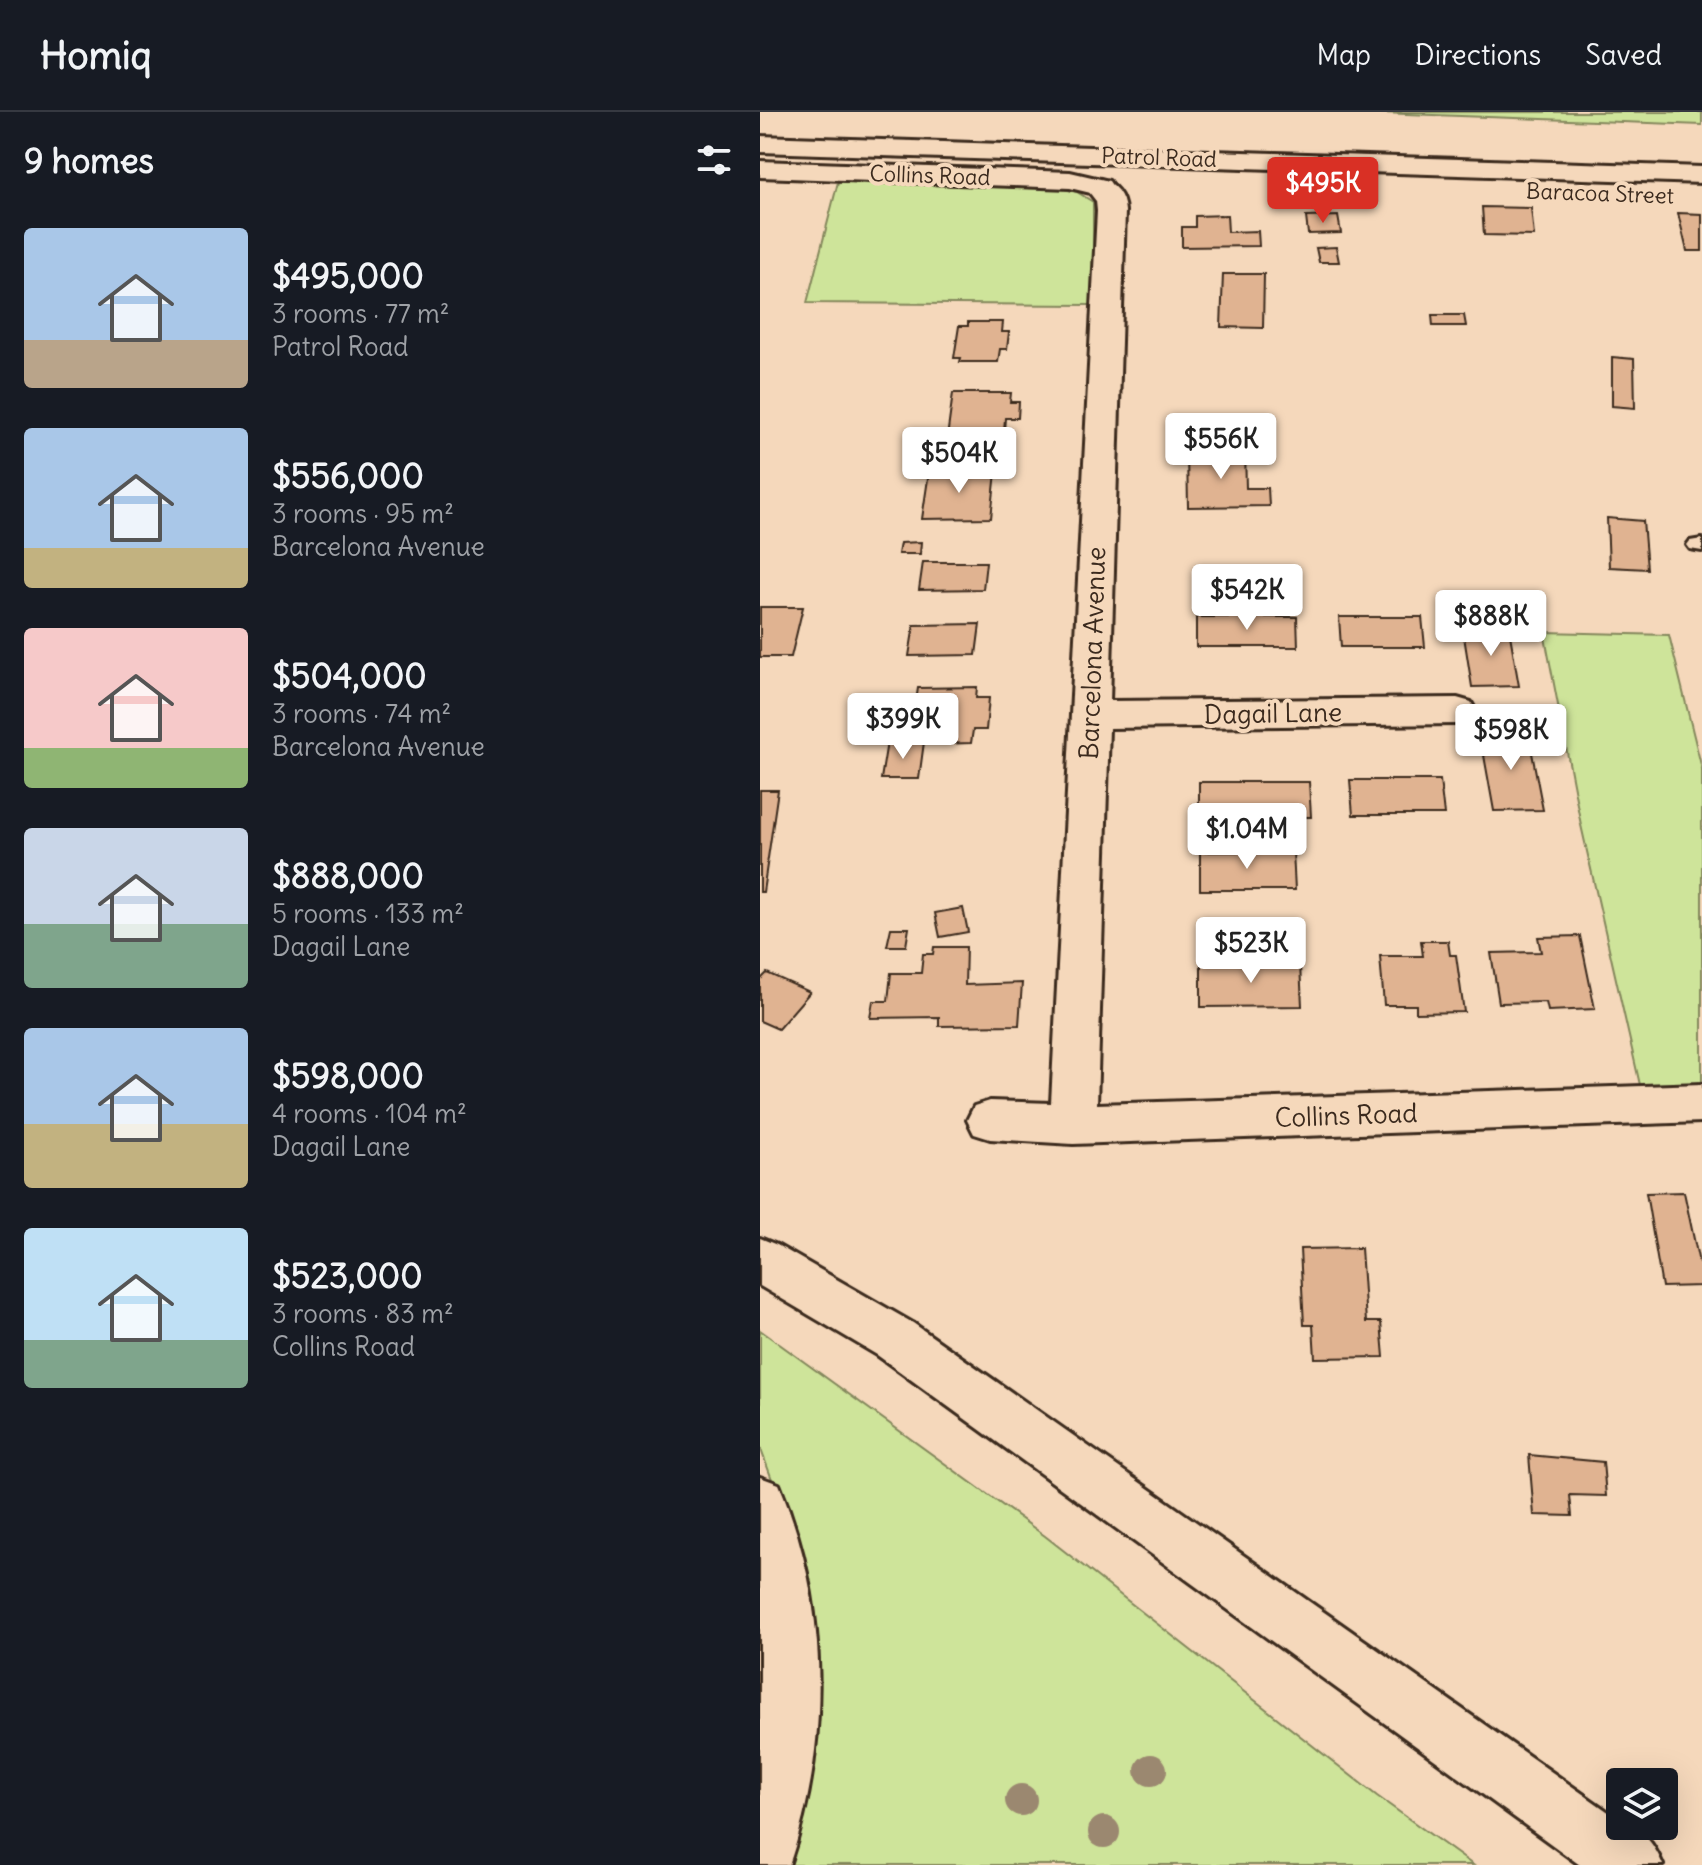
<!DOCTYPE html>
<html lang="en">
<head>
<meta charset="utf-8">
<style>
  body { margin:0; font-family:Delius,sans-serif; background:#20242c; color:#f1f3f6; height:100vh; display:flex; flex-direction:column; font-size:30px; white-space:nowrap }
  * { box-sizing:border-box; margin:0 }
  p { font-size:26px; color:#9ea1a6 }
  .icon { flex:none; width:44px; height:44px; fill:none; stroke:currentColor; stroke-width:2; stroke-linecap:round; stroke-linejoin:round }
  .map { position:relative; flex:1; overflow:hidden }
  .panel { display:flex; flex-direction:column; background:#171b24; width:760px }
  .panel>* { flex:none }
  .buttons { position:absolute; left:846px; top:1656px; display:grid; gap:16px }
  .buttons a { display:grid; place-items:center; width:72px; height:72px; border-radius:8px; background:#171b24; box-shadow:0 8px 32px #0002; font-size:40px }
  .price { position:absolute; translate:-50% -68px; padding:0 18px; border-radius:8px; background:#fff; color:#222; font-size:26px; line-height:52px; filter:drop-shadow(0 2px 4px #0008) }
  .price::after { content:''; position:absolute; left:50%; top:48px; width:24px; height:18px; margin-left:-12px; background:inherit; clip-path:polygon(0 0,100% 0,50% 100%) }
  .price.on { background:#d93025; color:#fff }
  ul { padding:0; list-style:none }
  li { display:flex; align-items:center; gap:24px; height:200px; padding:0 24px }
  li span { display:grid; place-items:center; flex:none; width:224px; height:160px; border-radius:8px; color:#555 }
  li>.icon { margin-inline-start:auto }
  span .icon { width:96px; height:96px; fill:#fffc; stroke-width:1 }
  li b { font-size:34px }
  h2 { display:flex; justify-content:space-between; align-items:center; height:96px; padding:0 24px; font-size:34px }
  header { display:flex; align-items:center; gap:48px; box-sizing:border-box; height:112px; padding:0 40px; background:#171b24; border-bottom:2px solid #363941 }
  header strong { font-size:38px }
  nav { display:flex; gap:44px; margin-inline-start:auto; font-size:28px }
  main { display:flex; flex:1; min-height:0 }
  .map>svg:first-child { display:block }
  .green { fill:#cee49a; stroke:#84875c; stroke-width:2 }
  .building { fill:#e0b391; stroke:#3b2a1e; stroke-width:2 }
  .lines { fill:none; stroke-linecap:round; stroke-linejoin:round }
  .lane-casing { stroke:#3b2a1e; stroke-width:6 }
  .street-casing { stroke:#3b2a1e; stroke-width:6 }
  .secondary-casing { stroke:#3b2a1e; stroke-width:6 }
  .highway-casing { stroke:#3b2a1e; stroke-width:6 }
  .lane { fill:#f5d8bb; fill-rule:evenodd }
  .street { fill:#f5d8bb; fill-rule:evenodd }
  .secondary { fill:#f5d8bb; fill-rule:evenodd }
  .highway { fill:#f5d8bb; fill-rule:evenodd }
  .tree { fill:#9b886f }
  .labels { text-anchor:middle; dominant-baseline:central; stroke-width:8; stroke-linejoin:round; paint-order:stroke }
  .far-street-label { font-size:22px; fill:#3b2a1e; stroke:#f5d8bb }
  .street-label { font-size:26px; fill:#3b2a1e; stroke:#f5d8bb }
</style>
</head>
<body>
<header>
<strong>Homiq</strong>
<nav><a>Map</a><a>Directions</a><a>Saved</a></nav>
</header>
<main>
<section class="panel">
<h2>9 homes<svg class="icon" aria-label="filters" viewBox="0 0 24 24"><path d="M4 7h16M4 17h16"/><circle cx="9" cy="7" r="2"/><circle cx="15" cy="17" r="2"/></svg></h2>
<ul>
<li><span style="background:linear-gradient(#a9c7e8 70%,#b9a48a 0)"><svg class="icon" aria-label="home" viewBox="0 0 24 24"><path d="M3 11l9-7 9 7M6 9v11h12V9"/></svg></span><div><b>$495,000</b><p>3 rooms · 77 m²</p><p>Patrol Road</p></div></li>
<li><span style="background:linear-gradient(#a9c7e8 75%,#c2b280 0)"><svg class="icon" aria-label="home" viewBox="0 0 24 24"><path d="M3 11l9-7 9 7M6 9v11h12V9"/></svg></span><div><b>$556,000</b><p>3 rooms · 95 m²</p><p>Barcelona Avenue</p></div></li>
<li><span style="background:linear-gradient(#f6c9c9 75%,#8fb573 0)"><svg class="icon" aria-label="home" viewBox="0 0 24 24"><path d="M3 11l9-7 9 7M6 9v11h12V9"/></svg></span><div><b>$504,000</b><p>3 rooms · 74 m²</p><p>Barcelona Avenue</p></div></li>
<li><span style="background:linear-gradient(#c9d6e8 60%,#7fa58c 0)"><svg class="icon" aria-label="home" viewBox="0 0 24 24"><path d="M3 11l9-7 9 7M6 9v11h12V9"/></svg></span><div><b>$888,000</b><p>5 rooms · 133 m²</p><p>Dagail Lane</p></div></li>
<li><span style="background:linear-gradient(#a9c7e8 60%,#c2b280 0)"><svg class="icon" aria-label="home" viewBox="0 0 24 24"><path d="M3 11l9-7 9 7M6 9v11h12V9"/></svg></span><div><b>$598,000</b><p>4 rooms · 104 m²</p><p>Dagail Lane</p></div></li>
<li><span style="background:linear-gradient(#bfe0f5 70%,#7fa58c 0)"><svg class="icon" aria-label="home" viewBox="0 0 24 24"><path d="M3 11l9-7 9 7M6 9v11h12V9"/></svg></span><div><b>$523,000</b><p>3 rooms · 83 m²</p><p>Collins Road</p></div></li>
</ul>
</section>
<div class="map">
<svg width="942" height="1753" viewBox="0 0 942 1753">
  <rect width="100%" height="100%" fill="#f5d8bb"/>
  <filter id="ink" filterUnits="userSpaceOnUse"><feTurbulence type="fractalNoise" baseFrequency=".0125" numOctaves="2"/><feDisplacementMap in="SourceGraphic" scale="16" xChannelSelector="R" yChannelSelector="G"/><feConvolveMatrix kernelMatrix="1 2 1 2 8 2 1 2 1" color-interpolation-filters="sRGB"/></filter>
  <g filter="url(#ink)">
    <g class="green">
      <path d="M592,0H942V13Z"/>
      <path d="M79,66L286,73L317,80L333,90V193L47,191Z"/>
      <path d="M784,520L909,523L942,657V971L880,973L821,713Z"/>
      <path d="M0,1218L285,1424L617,1684L713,1753H19L33,1424L0,1335Z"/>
    </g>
    <g class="building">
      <path d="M722,95L771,96L774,124L724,123Z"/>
      <path d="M918,101L942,102V139H927Z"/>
      <path d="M467,103L468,120L498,119L499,134L422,135V115H435V104Z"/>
      <path d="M578,104L581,121L548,122L546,105Z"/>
      <path d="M576,135L579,150H559L556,136Z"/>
      <path d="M463,162H504L503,216L461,215Z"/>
      <path d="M672,203H704L706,214H673Z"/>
      <path d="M208,210H243L242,220H249L247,237H240L238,250H200L201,246H194L199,214H208Z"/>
      <path d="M852,245L874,247L875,296L852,294Z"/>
      <path d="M193,281H251L250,290H259L258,306H245L243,332L186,333Z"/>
      <path d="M485,339L486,376H508L509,394L428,395L427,340Z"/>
      <path d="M169,360H236L231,406L162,407Z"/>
      <path d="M847,406L883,409L887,457L849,455Z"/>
      <path d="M161,430L160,442H138L140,431Z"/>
      <path d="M163,450H226L223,477L159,478Z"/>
      <path d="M0,495H43L31,545H0Z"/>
      <path d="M436,505H537L538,535H436Z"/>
      <path d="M579,505H662L665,535H581Z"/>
      <path d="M220,512L216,543L149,544L154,513Z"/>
      <path d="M749,517L759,574L712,575L703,518Z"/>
      <path d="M217,575L216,586H229L226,618H213L211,631L179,632L180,626H161L164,602H154L158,576Z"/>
      <path d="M768,620L783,698L734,699L720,621Z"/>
      <path d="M127,630H164L159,667H121Z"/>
      <path d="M590,668H680L684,703H593Z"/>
      <path d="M439,670H549L551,705H439Z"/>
      <path d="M0,678H18L3,780H0Z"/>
      <path d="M533,739L535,778H440V740Z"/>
      <path d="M203,796L208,820L180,825L175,801Z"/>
      <path d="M131,816H149L146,834H127Z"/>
      <path d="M820,824L835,897L788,899L786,890L739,891L731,841L781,840L778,825Z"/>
      <path d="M661,829H688L690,843H696L704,900L656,901V893H624L620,844H663Z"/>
      <path d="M174,835H206L205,873L262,871L259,913L179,914V905L110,906L113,889H128L131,861H161L163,842H173Z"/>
      <path d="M441,852H540L542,894L441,895Z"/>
      <path d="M7,861L50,880L18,917L0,909V868Z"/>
      <path d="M924,1080L939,1151H942V1174L902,1175L886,1081Z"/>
      <path d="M601,1136L606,1210H621L624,1245L555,1246L553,1213H544L540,1137Z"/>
      <path d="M769,1343L843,1350L846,1384L810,1383L812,1404L774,1403Z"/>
    </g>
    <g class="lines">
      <defs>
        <path id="lane" d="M942,427V439L930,437L927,433L930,429Z"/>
        <g id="street">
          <path d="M0,24L942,55V71L0,40Z"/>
          <path d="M339,67C355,71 364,83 365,99L350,589L697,586L711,590L716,599L711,608L697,612L349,616L337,992L942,972V1010L313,1032L230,1027L214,1022L207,1008L214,994L230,989L291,991L337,99L336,89L325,75L329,69Z"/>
        </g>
        <path id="secondary" d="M0,49L310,60L349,69L353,75L349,81L339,83L310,76L0,65Z"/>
        <g id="highway">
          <path d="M0,1126L17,1133L153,1211L860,1708V1714C883,1714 895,1734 903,1753H820L117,1243L0,1174Z"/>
          <path d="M0,1365L19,1372C69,1490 71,1632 29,1753H0Z"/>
        </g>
      </defs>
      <use href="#lane" class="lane-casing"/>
      <use href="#street" class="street-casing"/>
      <use href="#secondary" class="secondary-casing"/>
      <use href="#highway" class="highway-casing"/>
      <use href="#lane" class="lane"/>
      <use href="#street" class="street"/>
      <use href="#secondary" class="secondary"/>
      <use href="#highway" class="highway"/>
    </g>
    <g class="tree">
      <circle cx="391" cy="1658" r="16"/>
      <circle cx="261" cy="1688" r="16"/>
      <circle cx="344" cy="1720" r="16"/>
    </g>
  </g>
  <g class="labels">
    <g class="far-street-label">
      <text transform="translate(399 45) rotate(2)">Patrol Road</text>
      <text transform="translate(170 63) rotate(2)">Collins Road</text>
      <text transform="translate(840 81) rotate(2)">Baracoa Street</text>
    </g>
    <g class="street-label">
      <text transform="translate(332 541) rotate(-88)">Barcelona Avenue</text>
      <text transform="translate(513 601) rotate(-1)">Dagail Lane</text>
      <text transform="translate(586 1003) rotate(-2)">Collins Road</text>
    </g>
  </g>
</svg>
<div class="buttons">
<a><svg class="icon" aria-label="layers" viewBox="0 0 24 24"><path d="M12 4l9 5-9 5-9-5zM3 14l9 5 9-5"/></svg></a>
</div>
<b class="price on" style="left:563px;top:113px">$495K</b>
<b class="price" style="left:461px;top:369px">$556K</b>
<b class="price" style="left:199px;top:383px">$504K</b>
<b class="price" style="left:487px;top:520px">$542K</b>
<b class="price" style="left:731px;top:546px">$888K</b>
<b class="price" style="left:143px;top:649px">$399K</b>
<b class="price" style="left:751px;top:660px">$598K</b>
<b class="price" style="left:487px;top:759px">$1.04M</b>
<b class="price" style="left:491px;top:873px">$523K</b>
</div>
</main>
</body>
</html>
